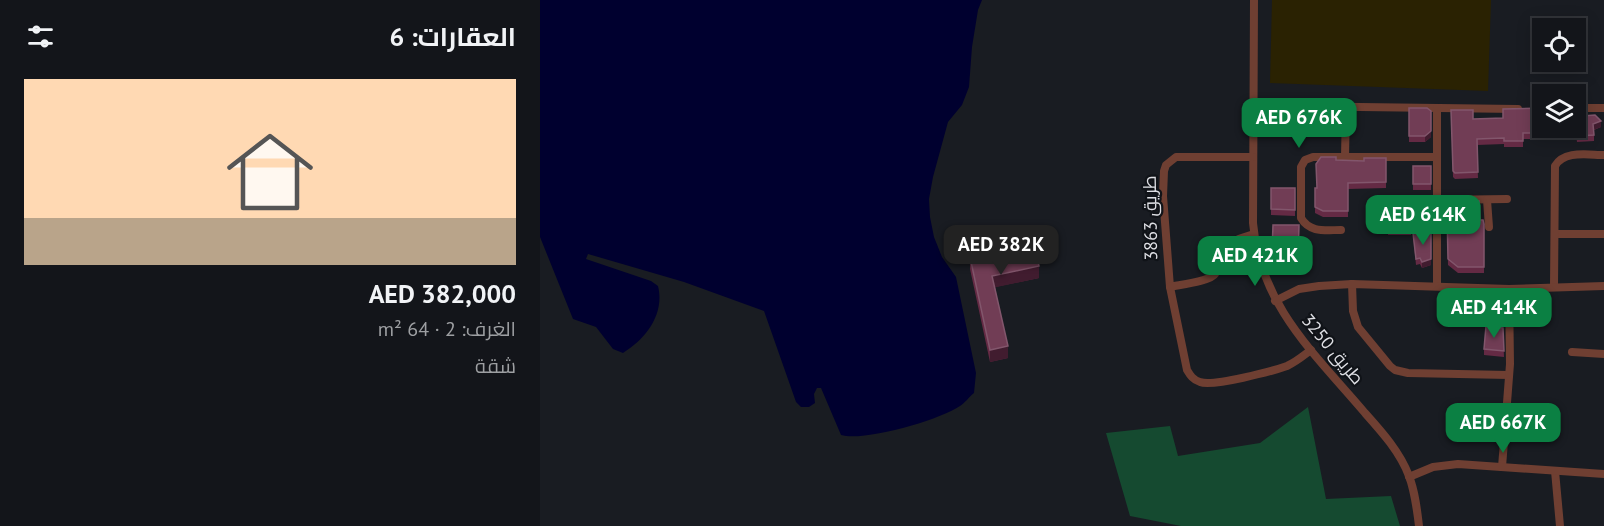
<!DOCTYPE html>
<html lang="ar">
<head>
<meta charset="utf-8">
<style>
  body { margin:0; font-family:"PT Sans",Cairo,sans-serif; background:#1c1e23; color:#f1f3f6; direction:rtl; height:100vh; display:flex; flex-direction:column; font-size:22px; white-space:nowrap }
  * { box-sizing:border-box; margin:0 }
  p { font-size:20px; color:#9d9fa2 }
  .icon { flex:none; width:33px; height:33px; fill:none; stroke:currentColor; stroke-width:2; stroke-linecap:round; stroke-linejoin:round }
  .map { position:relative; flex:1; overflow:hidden; direction:ltr }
  .sheet { display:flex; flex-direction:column; background:#13151a; width:540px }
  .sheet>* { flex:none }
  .controls { position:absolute; left:992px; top:18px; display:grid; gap:12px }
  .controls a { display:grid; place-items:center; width:54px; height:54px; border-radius:0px; background:#13151a; box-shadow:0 3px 15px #0003,0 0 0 2px #323439; font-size:30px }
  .price { position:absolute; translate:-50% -51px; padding:0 14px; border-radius:12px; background:#0b8043; color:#fff; font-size:20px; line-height:39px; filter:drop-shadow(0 2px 3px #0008) }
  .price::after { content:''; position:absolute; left:50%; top:36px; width:18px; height:14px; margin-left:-9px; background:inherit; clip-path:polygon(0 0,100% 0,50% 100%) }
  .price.on { background:#222; color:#fff }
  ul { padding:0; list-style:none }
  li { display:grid; align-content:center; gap:12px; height:318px; padding:0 24px }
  li span { display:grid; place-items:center; height:186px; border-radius:0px; color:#555 }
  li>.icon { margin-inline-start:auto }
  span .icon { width:108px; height:108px; fill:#fffc; stroke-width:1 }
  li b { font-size:26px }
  h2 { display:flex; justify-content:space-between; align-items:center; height:72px; padding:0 24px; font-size:26px }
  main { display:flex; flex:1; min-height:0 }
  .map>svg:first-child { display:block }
  .green { fill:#154a30 }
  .sand { fill:#2a2202 }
  .water { fill:#00002f }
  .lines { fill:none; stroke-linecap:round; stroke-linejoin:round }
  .minor { stroke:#6f3f32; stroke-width:8 }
  .wall { fill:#642a44 }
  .shaded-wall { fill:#411c2f }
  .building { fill:#713d55; stroke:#82566c; stroke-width:1.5 }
  .labels { text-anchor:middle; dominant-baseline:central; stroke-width:4.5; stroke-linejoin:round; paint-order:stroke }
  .street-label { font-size:18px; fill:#dedfe4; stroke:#101318 }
</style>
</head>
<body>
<main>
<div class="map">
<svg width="1064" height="526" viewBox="0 0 1064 526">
  <rect width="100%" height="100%" fill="#191c22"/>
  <path class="green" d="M768,407L786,499L851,496L860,526H641L590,516L566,433L630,426L638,456L720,443Z"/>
  <path class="sand" d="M732,0H951L948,91L730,83Z"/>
  <path class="water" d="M0,0H442L438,10L432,47L429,87L422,105L408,122L393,177L389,199L390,217L394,237L402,257L416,277L436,373L434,393C429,397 425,403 420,406C400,420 323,442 301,435L281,388H277L274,394L275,403L269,407H261L256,402L224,311L144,282L48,254L46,259L111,281L118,286C125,314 106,339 83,353L73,349L56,327L33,319L0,237Z"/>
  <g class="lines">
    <g class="minor">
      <path d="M714,0L713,223C720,305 774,353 825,413C842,432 860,452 869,476C875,492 877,509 879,526"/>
      <path d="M741,106L978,109"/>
      <path d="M1035,108H1064"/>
      <path d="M713,157H636L626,165L624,171L623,196L630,287L647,370C650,375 653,380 660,382C673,387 733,371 747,366C756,362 763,356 771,350"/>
      <path d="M805,157L806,107"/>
      <path d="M898,200L967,199"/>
      <path d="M947,200L949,227"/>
      <path d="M801,230C785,230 770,233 761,218V167L765,160L773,157H896"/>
      <path d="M1016,234H1064"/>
      <path d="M812,284L813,311L818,327L850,366L855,370L868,373L969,375"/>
      <path d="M897,286V108"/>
      <path d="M630,287C638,285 671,281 675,274C677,270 677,261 679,256C684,242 701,238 714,234"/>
      <path d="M1014,287L1015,166C1024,150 1048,155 1064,155"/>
      <path d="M735,301L759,289L779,286L812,284L969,289L1064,286"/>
      <path d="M1032,352L1064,354"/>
      <path d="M962,467L970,364L969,289"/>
      <path d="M1015,471L1020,526"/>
      <path d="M869,477L893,467L918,464L1064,474"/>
    </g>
  </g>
  <g class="wall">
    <path d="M869,108L891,137L885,142H869Z"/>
    <path d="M911,110L933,119L1042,116L1061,127L1054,130V141L1037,142L1036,133L1001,136V139H983V147H964V144L937,145L938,178L915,179L913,177Z"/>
    <path d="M846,158V188L808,189V217H783L775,213V188H777L796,160L824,161Z"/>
    <rect x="873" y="166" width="18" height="24"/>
    <path d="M731,188H755V216L731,215Z"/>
    <path d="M849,209H872L871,235H848Z"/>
    <path d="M907,211L940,220L944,224V273H918L908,265Z"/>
    <path d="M733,225H759L758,269H742L732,261Z"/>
    <path d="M873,233L891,265L882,268L880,264L876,265Z"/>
    <path d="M450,235L499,278L455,287L468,358L450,362L430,269V257L452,253L450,247Z"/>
    <path d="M963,328L964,357L944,355V349Z"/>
  </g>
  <g class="shaded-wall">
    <path d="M1061,121V127L1053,130V124Z"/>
    <path d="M891,131V137L885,142V136Z"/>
    <path d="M891,259V265L882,268V262Z"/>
    <path d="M499,266V278L452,288V276Z"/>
    <path d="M468,346V358L450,362V350Z"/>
  </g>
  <g class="building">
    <path d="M869,108H887L891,111V131L885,136H869Z"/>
    <path d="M1002,108V128H1034L1000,130L1001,133H983V141H964V138L937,139L938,172L915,173L913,171L911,110H933V119L963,118V109Z"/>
    <path d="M1035,112H1042V116L1055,115L1061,121L1053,124L1054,135L1037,136L1036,127H1035Z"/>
    <path d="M781,157H796V160L824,161V158H846V182L808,183V211H783L775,207V188H777L776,164Z"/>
    <rect x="873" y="166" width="18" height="18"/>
    <path d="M731,188H755V210L731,209Z"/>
    <path d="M914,201H939L940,220H943L944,224V267H918L908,259L907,211L912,210Z"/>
    <path d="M849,209H872L871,229H848Z"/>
    <path d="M733,225H759L758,260H742L732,252Z"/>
    <path d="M490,227L499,266L452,276L468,346L450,350L430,257L454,252L450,235Z"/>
    <path d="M891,231V259L882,262L880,258L876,259L873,233Z"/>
    <path d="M946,326L963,328L964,351L944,349Z"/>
  </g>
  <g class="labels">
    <g class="street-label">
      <text transform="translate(610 218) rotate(-91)">طريق 3863</text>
      <text transform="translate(793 349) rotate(50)">طريق 3250</text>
    </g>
  </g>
</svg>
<div class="controls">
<a><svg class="icon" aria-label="locate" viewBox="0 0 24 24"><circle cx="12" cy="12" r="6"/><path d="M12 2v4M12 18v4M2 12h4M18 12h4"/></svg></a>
<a><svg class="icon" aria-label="layers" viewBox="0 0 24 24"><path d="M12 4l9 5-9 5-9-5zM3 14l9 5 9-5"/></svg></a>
</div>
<b class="price" style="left:759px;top:149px">AED 676K</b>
<b class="price" style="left:883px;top:246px">AED 614K</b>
<b class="price on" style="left:461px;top:276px">AED 382K</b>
<b class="price" style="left:715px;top:287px">AED 421K</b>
<b class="price" style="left:954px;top:339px">AED 414K</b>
<b class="price" style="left:963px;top:454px">AED 667K</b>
</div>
<section class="sheet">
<h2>العقارات: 6<svg class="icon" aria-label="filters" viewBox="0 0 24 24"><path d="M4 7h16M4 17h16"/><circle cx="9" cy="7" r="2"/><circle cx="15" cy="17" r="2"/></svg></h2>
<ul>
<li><span style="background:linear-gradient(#ffd9b3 75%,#b9a48a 0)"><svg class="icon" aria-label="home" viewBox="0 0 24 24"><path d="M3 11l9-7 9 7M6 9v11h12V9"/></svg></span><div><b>AED 382,000</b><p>الغرف: 2 · 64 m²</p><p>شقة</p></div></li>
</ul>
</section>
</main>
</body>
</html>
